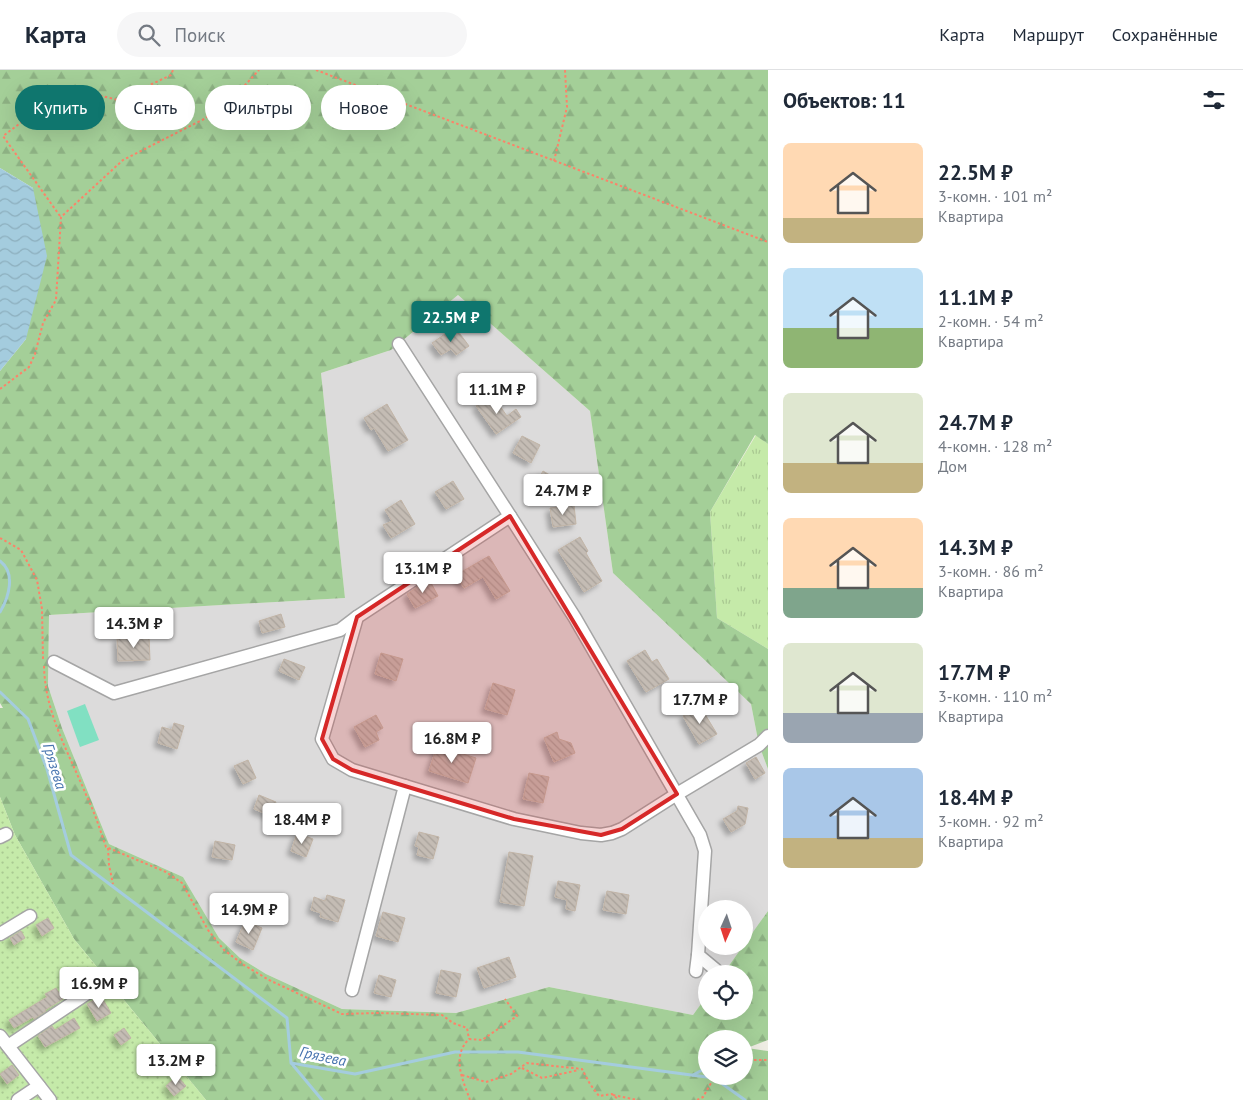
<!DOCTYPE html>
<html lang="ru">
<head>
<meta charset="utf-8">
<style>
  body { margin:0; font-family:"PT Sans",sans-serif; background:#f6f6f7; color:#1f2937; height:100vh; display:flex; flex-direction:column; font-size:19px; white-space:nowrap }
  * { box-sizing:border-box; margin:0 }
  p { font-size:16px; color:#747a83 }
  .icon { flex:none; width:28px; height:28px; fill:none; stroke:currentColor; stroke-width:2; stroke-linecap:round; stroke-linejoin:round }
  .map { position:relative; flex:1; overflow:hidden }
  .drawer { display:flex; flex-direction:column; background:#fff; width:475px }
  .drawer>* { flex:none }
  .top-card { position:absolute; left:15px; top:15px; width:475px; height:45px; display:flex; gap:10px }
  .needle { width:32px; rotate:183deg }
  .tools { position:absolute; left:698px; top:830px; display:grid; gap:10px }
  .tools a { display:grid; place-items:center; width:55px; height:55px; border-radius:50%; background:#fff; box-shadow:0 5px 20px #0002; font-size:25px }
  .price { position:absolute; translate:-50% -42px; padding:0 11px; border-radius:5px; background:#fff; color:#222; font-size:16px; line-height:32px; filter:drop-shadow(0 1px 2px #0008) }
  .price::after { content:''; position:absolute; left:50%; top:30px; width:15px; height:11px; margin-left:-8px; background:inherit; clip-path:polygon(0 0,100% 0,50% 100%) }
  .price.on { background:#0f766e; color:#fff }
  ul { padding:0; list-style:none }
  li { display:flex; align-items:center; gap:15px; height:125px; padding:0 15px }
  li span { display:grid; place-items:center; flex:none; width:140px; height:100px; border-radius:8px; color:#555 }
  li>.icon { margin-inline-start:auto }
  span .icon { width:60px; height:60px; fill:#fffc; stroke-width:1 }
  li b { font-size:21px }
  h2 { display:flex; justify-content:space-between; align-items:center; height:60px; padding:0 15px; font-size:21px }
  .chip { padding:0 18px; border-radius:22px; background:#fff; box-shadow:0 5px 20px #0002; font-size:18px; line-height:45px }
  .chip.on { background:#0f766e; color:#fff }
  header { display:flex; align-items:center; gap:30px; box-sizing:border-box; height:70px; padding:0 25px; background:#fff; border-bottom:1px solid #e0e1e3 }
  header strong { font-size:24px }
  nav { display:flex; gap:28px; margin-inline-start:auto; font-size:18px }
  .search { width:350px; height:45px; background:#f6f6f7; display:flex; align-items:center; gap:12px; box-sizing:border-box; padding:0 18px; border-radius:28px; color:#747a83; font-size:19px }
  main { display:flex; flex:1; min-height:0 }
  .map>svg:first-child { display:block }
  .residential { fill:#dcdbdb }
  .grass { fill:url(#grass-tufts) }
  .forest { fill:url(#forest-firs); fill-rule:evenodd }
  .garden { fill:url(#garden-dots) }
  .pitch { fill:#81e0c2 }
  .water { fill:url(#water-waves) }
  .lines { fill:none; stroke-linecap:round; stroke-linejoin:round }
  .stream { stroke:#a4ccde; stroke-width:3 }
  .building { fill:url(#building-back-hatch); stroke:#c1b4a6; filter:url(#shadow) }
  .minor-casing { stroke:#a5a5a5; stroke-width:15 }
  .path { stroke:#fc8369; stroke-width:2; stroke-dasharray:2.5 2.5; stroke-linecap:butt }
  .minor { stroke:#fff; stroke-width:12 }
  .marked { fill:#d62828; fill-opacity:0.2; stroke:#d62828; stroke-width:4; stroke-linejoin:round }
  .labels { text-anchor:middle; dominant-baseline:central; stroke-width:5; stroke-linejoin:round; paint-order:stroke }
  .water-label { font-size:15px; font-style:italic; fill:#4975b0; stroke:#fff }
</style>
</head>
<body>
<header>
<strong>Карта</strong>
<div class="search"><svg class="icon" aria-label="search" viewBox="0 0 24 24"><circle cx="10" cy="10" r="6"/><path d="M15 15l6 6"/></svg>Поиск</div>
<nav><a>Карта</a><a>Маршрут</a><a>Сохранённые</a></nav>
</header>
<main>
<div class="map">
<svg width="768" height="1030" viewBox="0 0 768 1030">
  <defs>
    <pattern id="grass-tufts" width="24" height="20" patternUnits="userSpaceOnUse" patternTransform="scale(1.25)"><rect width="24" height="20" fill="#c5eaa9"/><path d="M3 7l-1-3M5 7V3M7 7l1-3M15 17l-1-3M17 17v-4M19 17l1-3" fill="none" stroke="#a9c891"/></pattern>
    <pattern id="forest-firs" width="22" height="20" patternUnits="userSpaceOnUse" patternTransform="scale(1.25)"><rect width="22" height="20" fill="#a4cf98"/><path d="M5 1l3.5 6h-7zM16 11l3.5 6h-7z" fill="#8db183"/></pattern>
    <pattern id="garden-dots" width="8" height="8" patternUnits="userSpaceOnUse" patternTransform="scale(1.25)"><rect width="8" height="8" fill="#c5eaa9"/><path d="M2 2h.1M6 6h.1" fill="none" stroke="#a9c891" stroke-width="1.8" stroke-linecap="round"/></pattern>
    <pattern id="water-waves" width="16" height="10" patternUnits="userSpaceOnUse" patternTransform="scale(1.25)"><rect width="16" height="10" fill="#a4ccde"/><path d="M0 5q4-4 8 0t8 0" fill="none" stroke="#8dafbe"/></pattern>
    <pattern id="building-back-hatch" width="6" height="6" patternUnits="userSpaceOnUse" patternTransform="scale(1.25)"><rect width="6" height="6" fill="#c4bcb4"/><path d="M-1 5l2 2M0 0l6 6M5-1l2 2" fill="none" stroke="#a8a19a"/></pattern>
    <filter id="shadow"><feDropShadow dx="-4" dy="4" stdDeviation="2.5" flood-color="#0004"/></filter>
  </defs>
  <rect width="100%" height="100%" fill="#efede4"/>
  <path class="residential" d="M458,225L590,341L613,503L751,634L759,675L768,699V841L744,875V839H706V876H743L723,904H706V927L693,945L549,917L456,943L342,939L266,904L240,888L219,868L183,807L109,774L62,658L48,616L49,545L345,528L321,303L391,280Z"/>
  <path class="grass" d="M756,365L768,374V579L717,548L710,442Z"/>
  <path class="forest" d="M0,0H768V374L755,365L710,442L717,548L768,579V699L759,675L751,634L613,503L590,341L458,225L391,280L321,303L345,528L49,545L48,616L62,658L109,774L183,807L219,868L240,888L266,904L342,939L456,943L549,917L693,945L706,927V941H744V904H723L768,841V970L747,978L768,981V1030H206L74,869L15,765L0,727V638H3L0,633V301L26,269L33,118L0,98ZM706,969H744V1006H706Z"/>
  <path class="garden" d="M0,727L15,765L74,869L206,1030H0Z"/>
  <path class="pitch" d="M85,634L99,670L80,677L67,641Z"/>
  <path class="water" d="M0,98L33,118L47,186L26,269L0,301Z"/>
  <g class="lines">
    <g class="stream">
      <path d="M0,491C16,503 9,527 0,542"/>
      <path d="M0,622L28,649L47,699L71,785L287,948L291,993L355,1004L455,982H518L714,1008L745,1030"/>
      <path d="M744,979L746,978"/>
      <path d="M292,994L322,1030"/>
      <path d="M693,1005L706,998"/>
    </g>
  </g>
  <g class="building">
    <path d="M455,257L469,276L456,285L451,279L441,285L432,273Z"/>
    <path d="M492,325L507,346L516,339L521,347L496,364L476,336Z"/>
    <path d="M387,334L408,370L388,381L374,358L371,360L364,348Z"/>
    <path d="M522,366L540,375L531,393L513,383Z"/>
    <path d="M543,401L560,411L551,427L534,417Z"/>
    <path d="M453,411L464,429L446,439L435,422Z"/>
    <path d="M401,430L415,454L391,468L383,455L392,451L385,440Z"/>
    <path d="M574,435L576,454L553,457L550,438Z"/>
    <path d="M580,467L588,481L586,483L602,511L584,522L558,480Z"/>
    <path d="M489,486L510,521L496,529L483,507L464,518L456,505Z"/>
    <path d="M429,509L438,526L415,538L407,524Z"/>
    <path d="M281,544L285,557L262,563L259,551Z"/>
    <path d="M149,566L150,590L118,591L117,568Z"/>
    <path d="M645,580L652,592L657,589L669,609L646,622L627,591Z"/>
    <path d="M381,583L403,589L396,611L375,604Z"/>
    <path d="M284,589L305,597L299,610L279,601Z"/>
    <path d="M493,613L515,620L507,645L485,639Z"/>
    <path d="M700,636L717,664L699,674L683,646Z"/>
    <path d="M376,645L383,658L376,662L379,670L365,677L354,657Z"/>
    <path d="M174,653L184,656L177,679L158,673L162,657L172,660Z"/>
    <path d="M557,662L559,669L571,673L575,683L554,692L544,668Z"/>
    <path d="M437,676L476,688L468,713L429,701Z"/>
    <path d="M756,687L765,703L755,709L746,693Z"/>
    <path d="M248,690L256,708L243,714L234,696Z"/>
    <path d="M529,703L549,707L543,733L523,729Z"/>
    <path d="M259,725L276,732L271,746L254,739Z"/>
    <path d="M738,736L748,738L745,754L731,762L723,749L737,741Z"/>
    <path d="M419,762L439,767L433,789L417,785L419,777L415,776Z"/>
    <path d="M297,763L313,769L306,787L291,781Z"/>
    <path d="M215,771L235,775L232,790L212,787Z"/>
    <path d="M509,782L533,786L524,836L500,832Z"/>
    <path d="M558,811L580,815L575,841L566,839L567,830L555,827Z"/>
    <path d="M607,821L629,825L626,844L603,840Z"/>
    <path d="M327,825L345,830L338,852L320,847L321,843L311,840L314,827L325,831Z"/>
    <path d="M383,842L405,848L398,872L376,866Z"/>
    <path d="M48,848L54,858L42,866L36,855Z"/>
    <path d="M245,851L262,858L253,880L236,872Z"/>
    <path d="M21,861L25,868L14,875L10,868Z"/>
    <path d="M509,887L516,907L484,918L477,898Z"/>
    <path d="M441,900L461,904L456,927L436,923Z"/>
    <path d="M83,902L89,913L79,919L73,908Z"/>
    <path d="M379,905L396,910L391,927L374,923Z"/>
    <path d="M56,918L63,929L45,940L46,941L34,949L33,947L14,958L9,950L47,927L45,924Z"/>
    <path d="M101,926L111,943L97,951L87,934Z"/>
    <path d="M74,948L80,958L45,977L38,966L52,956L55,960Z"/>
    <path d="M124,958L131,968L121,975L114,965Z"/>
    <path d="M12,995L19,1005L7,1014L0,1004Z"/>
    <path d="M177,1006L186,1016L174,1026L166,1016Z"/>
  </g>
  <g class="lines">
    <defs>
      <g id="minor">
        <path d="M399,274L510,446L357,547L322,669L333,689L352,700L514,749L581,763L601,765L612,763L622,759L677,724L759,675L768,666"/>
        <path d="M510,446L575,548L700,765L705,781L698,885L716,900"/>
        <path d="M54,592L114,623L340,560L357,547"/>
        <path d="M0,767L6,764"/>
        <path d="M0,864L30,846"/>
        <path d="M696,901L698,885"/>
        <path d="M352,920L405,716"/>
        <path d="M0,966L50,1030"/>
        <path d="M8,976L92,920"/>
        <path d="M18,1030L39,1016"/>
      </g>
    </defs>
    <use href="#minor" class="minor-casing"/>
    <g class="path">
      <path d="M316,0L768,172"/>
      <path d="M554,91L567,37L565,0"/>
      <path d="M60,146L3,66L58,25L78,20L118,30L171,5L173,0"/>
      <path d="M0,319L29,297L35,284L43,253L56,230L61,147L123,90L204,49L234,27L259,0"/>
      <path d="M0,468L21,480L37,510L42,539L43,589"/>
      <path d="M44,596C45,644 69,683 87,727C95,743 100,760 106,777L166,802L182,813L208,860L224,880L244,895L269,910L342,944L379,943L442,945L453,953L467,958L469,969"/>
      <path d="M108,778L109,795L113,814"/>
      <path d="M744,990H768"/>
      <path d="M522,998L542,1008L579,1000"/>
      <path d="M462,1005L486,1012L511,1004L527,993L582,999L590,1014L599,1026L612,1024L619,1030"/>
      <path d="M613,1025L638,1030"/>
      <path d="M470,1030C463,1010 451,987 469,969L482,970L517,946L505,929"/>
      <path d="M697,1030L703,1027L715,1006"/>
    </g>
    <use href="#minor" class="minor"/>
  </g>
  <path class="marked" d="M510,446L677,724L622,759L601,765L514,749L352,700L333,689L322,669L357,547Z"/>
  <g class="labels">
    <g class="water-label">
      <text transform="translate(55 696) rotate(73)">Грязева</text>
      <text transform="translate(323 986) rotate(12)">Грязева</text>
    </g>
  </g>
</svg>
<div class="tools">
<a><svg class="needle" viewBox="-14 -14 28 28"><path d="M0-13l5 13h-10z" fill="#e53935"/><path d="M0 13l5-13h-10z" fill="#747a83"/></svg></a>
<a><svg class="icon" aria-label="locate" viewBox="0 0 24 24"><circle cx="12" cy="12" r="6"/><path d="M12 2v4M12 18v4M2 12h4M18 12h4"/></svg></a>
<a><svg class="icon" aria-label="layers" viewBox="0 0 24 24"><path d="M12 4l9 5-9 5-9-5zM3 14l9 5 9-5"/></svg></a>
</div>
<b class="price on" style="left:451px;top:273px">22.5M ₽</b>
<b class="price" style="left:497px;top:345px">11.1M ₽</b>
<b class="price" style="left:563px;top:446px">24.7M ₽</b>
<b class="price" style="left:423px;top:524px">13.1M ₽</b>
<b class="price" style="left:134px;top:579px">14.3M ₽</b>
<b class="price" style="left:700px;top:655px">17.7M ₽</b>
<b class="price" style="left:452px;top:694px">16.8M ₽</b>
<b class="price" style="left:302px;top:775px">18.4M ₽</b>
<b class="price" style="left:249px;top:865px">14.9M ₽</b>
<b class="price" style="left:99px;top:939px">16.9M ₽</b>
<b class="price" style="left:176px;top:1016px">13.2M ₽</b>
<div class="top-card">
<a class="chip on">Купить</a>
<a class="chip">Снять</a>
<a class="chip">Фильтры</a>
<a class="chip">Новое</a>
</div>
</div>
<section class="drawer">
<h2>Объектов: 11<svg class="icon" aria-label="filters" viewBox="0 0 24 24"><path d="M4 7h16M4 17h16"/><circle cx="9" cy="7" r="2"/><circle cx="15" cy="17" r="2"/></svg></h2>
<ul>
<li><span style="background:linear-gradient(#ffd9b3 75%,#c2b280 0)"><svg class="icon" aria-label="home" viewBox="0 0 24 24"><path d="M3 11l9-7 9 7M6 9v11h12V9"/></svg></span><div><b>22.5M ₽</b><p>3-комн. · 101 m²</p><p>Квартира</p></div></li>
<li><span style="background:linear-gradient(#bfe0f5 60%,#8fb573 0)"><svg class="icon" aria-label="home" viewBox="0 0 24 24"><path d="M3 11l9-7 9 7M6 9v11h12V9"/></svg></span><div><b>11.1M ₽</b><p>2-комн. · 54 m²</p><p>Квартира</p></div></li>
<li><span style="background:linear-gradient(#dfe7d0 70%,#c2b280 0)"><svg class="icon" aria-label="home" viewBox="0 0 24 24"><path d="M3 11l9-7 9 7M6 9v11h12V9"/></svg></span><div><b>24.7M ₽</b><p>4-комн. · 128 m²</p><p>Дом</p></div></li>
<li><span style="background:linear-gradient(#ffd9b3 70%,#7fa58c 0)"><svg class="icon" aria-label="home" viewBox="0 0 24 24"><path d="M3 11l9-7 9 7M6 9v11h12V9"/></svg></span><div><b>14.3M ₽</b><p>3-комн. · 86 m²</p><p>Квартира</p></div></li>
<li><span style="background:linear-gradient(#dfe7d0 70%,#9aa5b1 0)"><svg class="icon" aria-label="home" viewBox="0 0 24 24"><path d="M3 11l9-7 9 7M6 9v11h12V9"/></svg></span><div><b>17.7M ₽</b><p>3-комн. · 110 m²</p><p>Квартира</p></div></li>
<li><span style="background:linear-gradient(#a9c7e8 70%,#c2b280 0)"><svg class="icon" aria-label="home" viewBox="0 0 24 24"><path d="M3 11l9-7 9 7M6 9v11h12V9"/></svg></span><div><b>18.4M ₽</b><p>3-комн. · 92 m²</p><p>Квартира</p></div></li>
</ul>
</section>
</main>
</body>
</html>
